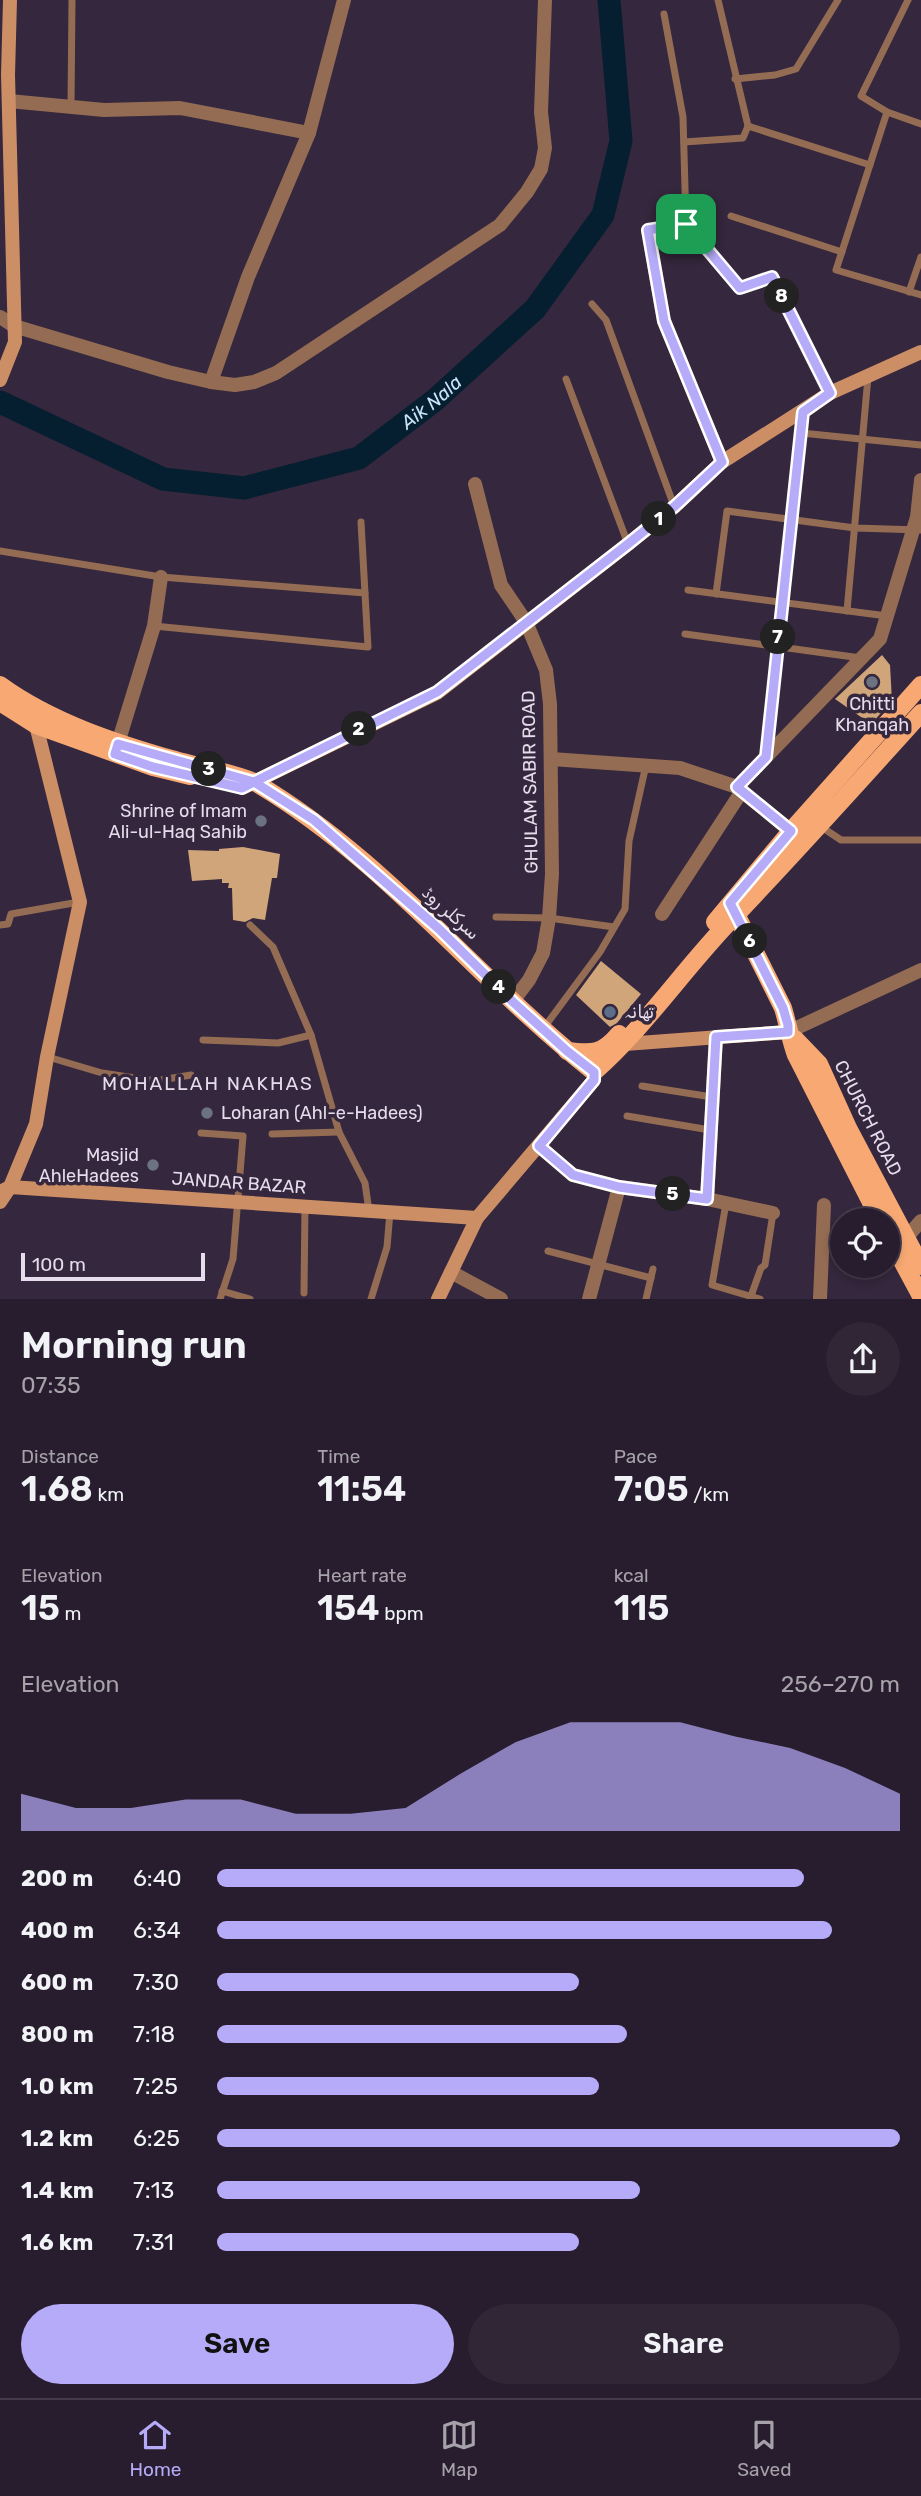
<!DOCTYPE html>
<meta charset="utf-8">
<style>
body{margin:0;font-family:Rubik,"Noto Naskh Arabic",sans-serif;background:#302636;color:#f1f3f6;height:100vh;display:flex;flex-direction:column;font-size:26px;white-space:nowrap}
*{box-sizing:border-box;margin:0}
p{font-size:23px;color:#a5a2aa}
.icon{flex:none;width:38px;height:38px;fill:none;stroke:currentColor;stroke-width:2;stroke-linecap:round;stroke-linejoin:round}
.map{position:relative;height:1299px;overflow:hidden}
.panel{display:flex;flex-direction:column;background:#281d2e;flex:1}
.panel>*{flex:none}
.controls{position:absolute;left:830px;top:1208px;display:grid;gap:14px}
.controls a{display:grid;place-items:center;width:70px;height:70px;border-radius:50%;background:#281d2e;box-shadow:0 4px 10px #0003,0 0 0 2px #443b4a;font-size:35px}
.scale{position:absolute;left:21px;bottom:18px;width:184px;box-sizing:border-box;padding-left:7px;border:4px solid #e6ddec;border-top:0;font-size:19px;line-height:24px;white-space:nowrap;color:#e6ddec;-webkit-text-stroke:5px #35273d;paint-order:stroke}
.pin{position:absolute;display:grid;place-items:center;width:60px;height:60px;color:#fff;margin:-30px;border-radius:14px;box-shadow:0 4px 10px #0006}
.km{position:absolute;width:35px;height:35px;margin:-18px;border-radius:50%;background:#222;color:#fff;font-size:19px;line-height:35px;text-align:center}
.round{display:grid;place-items:center;flex:none;width:74px;height:74px;border-radius:37px;background:#302636}
.overview{display:flex;align-items:center;justify-content:space-between;height:119px;padding:0 21px}
h1{font-size:38px;font-weight:600;line-height:52px}
.stats{display:grid;grid-template-columns:repeat(3,1fr);gap:10px;height:119px;padding:7px 21px}
.stats div{display:grid;align-content:center}
.stats b{font-size:35px;font-weight:600}
.stats small{font-size:19px;font-weight:400}
.stats p{font-size:19px}
.chart{height:196px;padding:14px 21px}
.chart p{display:flex;justify-content:space-between}
.chart svg{width:100%;height:126px;margin-top:7px;fill:#b6abf8;opacity:.7}
.button{display:flex;gap:14px;margin-top:auto;padding:14px 21px}
.button a{flex:1;height:80px;border-radius:42px;background:#b6abf8;color:#111;font-size:28px;font-weight:600;line-height:80px;text-align:center}
.button a+a{background:#302636;color:#f1f3f6}
ul{padding:0 21px;list-style:none;font-size:23px}
li{display:grid;grid-template-columns:112px 84px 1fr;align-items:center;height:52px}
li i{height:18px;border-radius:9px;background:#b6abf8}
.dock{display:flex;justify-content:space-around;align-items:center;height:98px;border-top:2px solid #443b4a;background:#281d2e;font-size:19px;color:#a5a2aa}
.dock a{display:grid;justify-items:center;gap:4px}
.dock .current{color:#b6abf8}
.map>svg:first-child{display:block}
.lines{fill:none;stroke-linecap:round;stroke-linejoin:round}
.river{stroke:#051f30;stroke-width:23}
.building{fill:#d1a57a}
.lane{stroke:#936c53;stroke-width:7}
.street{stroke:#936c53;stroke-width:14}
.secondary{stroke:#cc8e65;stroke-width:14}
.primary{stroke:#f8a973;stroke-width:18}
.route-casing{stroke:#fff;stroke-width:14}
.route{stroke:#b6abf8;stroke-width:9}
.worship-dot{fill:#6b7280;stroke:#35273d;stroke-width:2.5}
.service-dot{fill:#5c6f8a;stroke:#35273d;stroke-width:2.5}
.labels{text-anchor:middle;dominant-baseline:central;stroke-width:7;stroke-linejoin:round;paint-order:stroke}
.poi-label{font-size:18px;fill:#e6ddec;stroke:#35273d;text-anchor:end}
.street-label{font-size:18px;fill:#e6ddec;stroke:#35273d}
.water-label{font-size:19px;font-style:italic;fill:#c8e4fa;stroke:#35273d}
.neighbourhood-label{font-size:19px;letter-spacing:2px;fill:#e6ddec;stroke:#35273d}
</style>
<div class="map">
<svg width="921" height="1299" viewBox="0 0 921 1299">
<rect width="100%" height="100%" fill="#35273d"/>
<g class="lines">
<path class="river" id="s1" d="M 0,402 L 163,479 L 244,488 L 359,458 L 435,400 L 535,309 L 603,215 L 621,141 L 609,0"/>
</g>
<g class="building">
<polygon points="882,655 890,665 892,701 871,724 835,699"/>
<polygon points="243,847 280,854 277,878 272,878 265,920 253,918 245,922 233,920 232,888 228,888 229,883 222,883 222,879 192,881 188,850 219,851 219,849"/>
<polygon points="601,961 641,994 617,1023 610,1027 576,995"/>
</g>
<g class="lines">
<g class="lane">
<polyline points="718,0 748,126"/>
<polyline points="908,0 861,96 887,112 836,270 921,295"/>
<polyline points="664,14 683,117 686,224 740,288 772,277 830,393"/>
<polyline points="735,79 775,75 796,69 838,0"/>
<polyline points="71,106 72,0"/>
<polyline points="887,112 921,124"/>
<polyline points="684,142 743,138 748,126 870,165"/>
<polyline points="731,216 842,252"/>
<polyline points="648,230 686,224"/>
<polyline points="909,292 921,257"/>
<polyline points="592,304 606,320 674,506"/>
<polyline points="566,379 628,544"/>
<polyline points="801,433 921,445"/>
<polyline points="0,551 161,577 365,593"/>
<polyline points="688,590 887,616"/>
<polyline points="716,594 727,511 855,528 921,530"/>
<polyline points="847,611 868,377"/>
<polyline points="154,626 368,647 361,522"/>
<polyline points="685,634 861,658"/>
<polyline points="766,753 803,412"/>
<polyline points="820,826 841,840 921,840"/>
<polyline points="496,917 549,918 614,927"/>
<polyline points="0,925 8,924 11,914 79,902"/>
<polyline points="250,925 273,947 311,1035 339,1132 365,1183 369,1211"/>
<polyline points="543,1029 600,952 625,909 629,841 646,765"/>
<polyline points="203,1040 278,1043 311,1035"/>
<polyline points="48,1057 102,1073 155,1081 191,1075"/>
<polyline points="642,1086 712,1097"/>
<polyline points="627,1116 710,1130"/>
<polyline points="201,1133 243,1136 233,1259 220,1299"/>
<polyline points="272,1134 339,1132"/>
<polyline points="726,1203 712,1285 760,1299"/>
<polyline points="548,1251 651,1278"/>
<polyline points="222,1291 250,1299"/>
<polyline points="304,1293 305,1206"/>
<polyline points="751,1296 761,1268 765,1265 773,1213"/>
<polyline points="371,1299 387,1247 390,1212"/>
<polyline points="646,1299 653,1269"/>
</g>
<g class="street">
<polyline points="9,101 104,110 180,108 309,133"/>
<polyline points="648,230 664,321 722,462"/>
<polyline points="0,317 14,326 168,372 211,382 235,385 254,382 276,373 500,225 527,192 541,169 545,148 541,112 545,0"/>
<polyline points="211,382 248,277 309,133 344,0"/>
<polyline points="475,484 501,585 526,622 546,670 550,704 552,874 549,918 543,953 529,980 513,1001"/>
<polyline points="115,753 154,626 161,577"/>
<polyline points="551,759 680,768 737,787 798,837"/>
<polyline points="737,787 880,639 917,517 921,480"/>
<polyline points="662,914 742,791"/>
<polyline points="788,1032 921,970"/>
<polyline points="539,1146 573,1175 619,1187 707,1199 773,1213"/>
<polyline points="707,1199 716,1037"/>
<polyline points="906,1238 921,1221"/>
<polyline points="451,1272 501,1299"/>
<polyline points="589,1299 619,1187"/>
<polyline points="820,1299 824,1205"/>
</g>
<g class="secondary">
<polyline points="0,380 15,342 8,75 10,0"/>
<polyline points="242,788 437,693 628,544 675,506 722,462 830,393 921,352"/>
<polyline points="625,1044 788,1032"/>
<polyline points="4,1190 10,1187 477,1218"/>
<polyline points="0,1202 10,1187 36,1124 47,1057 80,902 36,725"/>
<polyline points="438,1299 477,1218 594,1080 594,1072"/>
</g>
<g class="primary">
<path d="M 0,685 C 51,722 115,743 175,760 C 195,766 240,774 256,783 C 385,859 478,981 594,1072 C 645,1027 683,970 730,921 C 795,853 858,783 921,713"/>
<polyline points="0,702 36,725 153,767 190,776"/>
<path d="M 733,908 L 783,1008 C 788,1024 790,1039 796,1055 L 880,1220"/>
<polyline points="715,922 791,831 921,685"/>
<polyline points="795,1039 819,1064 848,1128 921,1266"/>
<path d="M 567,1051 C 593,1054 602,1054 619,1034"/>
<polyline points="887,1233 921,1296"/>
</g>
</g>
<g class="lines">
<defs>
<polyline id="route" points="686,224 648,230 664,321 722,462 675,506 628,544 437,692 254,782 242,788 153,767 115,754 118,744 254,782 314,820 439,929 513,1002 567,1051 594,1072 594,1080 539,1146 573,1175 619,1187 707,1199 716,1037 788,1032 788,1025 783,1008 730,903 791,831 737,787 766,757 803,412 830,393 772,277 740,288 686,224"/>
</defs>
<use href="#route" class="route-casing"/>
<use href="#route" class="route"/>
</g>
<g class="worship-dot">
<circle cx="872" cy="682" r="7"/>
<circle cx="261" cy="821" r="7"/>
<circle cx="207" cy="1113" r="7"/>
<circle cx="153" cy="1165" r="7"/>
</g>
<circle class="service-dot" cx="610" cy="1012" r="7"/>
<g class="labels">
<g class="poi-label">
<text x="872" y="704" text-anchor="middle">Chitti<tspan x="872" dy="21">Khanqah</tspan></text>
<text x="247" y="811">Shrine of Imam<tspan x="247" dy="21">Ali-ul-Haq Sahib</tspan></text>
<text x="624" y="1012" text-anchor="start">تھانہ</text>
<text x="221" y="1113" text-anchor="start">Loharan (Ahl-e-Hadees)</text>
<text x="139" y="1155">Masjid<tspan x="139" dy="21">AhleHadees</tspan></text>
</g>
<g class="street-label">
<text transform="translate(530 782) rotate(-91)">GHULAM SABIR ROAD</text>
<text transform="translate(451 913) rotate(42)">سرکلر روڈ</text>
<text transform="translate(868 1118) rotate(63)">CHURCH ROAD</text>
<text transform="translate(239 1183) rotate(4)">JANDAR BAZAR</text>
</g>
<g class="water-label">
<text stroke="none"><textPath href="#s1" startOffset="472">Aik Nala</textPath></text>
</g>
<g class="neighbourhood-label">
<text x="208" y="1083">MOHALLAH NAKHAS</text>
</g>
</g>
</svg>
<div class="controls">
<a><svg class="icon" aria-label="locate" viewBox="0 0 24 24"><circle cx="12" cy="12" r="6"/><path d="M12 2v4M12 18v4M2 12h4M18 12h4"/></svg></a>
</div>
<div class="scale">100 m</div>
<div class="pin" style="left:686px;top:224px;background:#1e9e55"><svg class="icon" aria-label="arrive" viewBox="0 0 24 24"><path d="M6 21V4h12l-3 4 3 4H6"/></svg></div>
<b class="km" style="left:659px;top:519px">1</b>
<b class="km" style="left:359px;top:729px">2</b>
<b class="km" style="left:209px;top:769px">3</b>
<b class="km" style="left:499px;top:987px">4</b>
<b class="km" style="left:673px;top:1194px">5</b>
<b class="km" style="left:750px;top:941px">6</b>
<b class="km" style="left:778px;top:637px">7</b>
<b class="km" style="left:782px;top:296px">8</b>
</div>
<section class="panel">
<div class="overview"><div><h1>Morning run</h1><p>07:35</p></div><a class="round"><svg class="icon" aria-label="share" viewBox="0 0 24 24"><path d="M12 15V3M7 8l5-5 5 5M5 13v7h14v-7"/></svg></a></div>
<div class="stats">
<div><p>Distance</p><b>1.68<small> km</small></b></div>
<div><p>Time</p><b>11:54</b></div>
<div><p>Pace</p><b>7:05<small> /km</small></b></div>
</div>
<div class="stats">
<div><p>Elevation</p><b>15<small> m</small></b></div>
<div><p>Heart rate</p><b>154<small> bpm</small></b></div>
<div><p>kcal</p><b>115</b></div>
</div>
<div class="chart"><p><span>Elevation</span>256–270 m</p>
<svg viewBox="0 0 160 44" preserveAspectRatio="none"><path d="M0 44V31L10 36L20 36L30 33L40 33L50 38L60 38L70 36L80 24L90 13L100 6L110 6L120 6L130 11L140 15L150 22L160 31V44z"/></svg>
</div>
<ul>
<li><b>200 m</b>6:40<i style="width:86%"></i></li>
<li><b>400 m</b>6:34<i style="width:90%"></i></li>
<li><b>600 m</b>7:30<i style="width:53%"></i></li>
<li><b>800 m</b>7:18<i style="width:60%"></i></li>
<li><b>1.0 km</b>7:25<i style="width:56%"></i></li>
<li><b>1.2 km</b>6:25<i style="width:100%"></i></li>
<li><b>1.4 km</b>7:13<i style="width:62%"></i></li>
<li><b>1.6 km</b>7:31<i style="width:53%"></i></li>
</ul>
<div class="button"><a>Save</a><a>Share</a></div>
</section>
<nav class="dock">
<a class="current"><svg class="icon" aria-label="home" viewBox="0 0 24 24"><path d="M3 11l9-7 9 7M6 9v11h12V9"/></svg>Home</a>
<a><svg class="icon" aria-label="map" viewBox="0 0 24 24"><path d="M3 6l6-2 6 2 6-2v14l-6 2-6-2-6 2zM9 4v14M15 6v14"/></svg>Map</a>
<a><svg class="icon" aria-label="saved" viewBox="0 0 24 24"><path d="M7 4h10v16l-5-4-5 4z"/></svg>Saved</a>
</nav>
